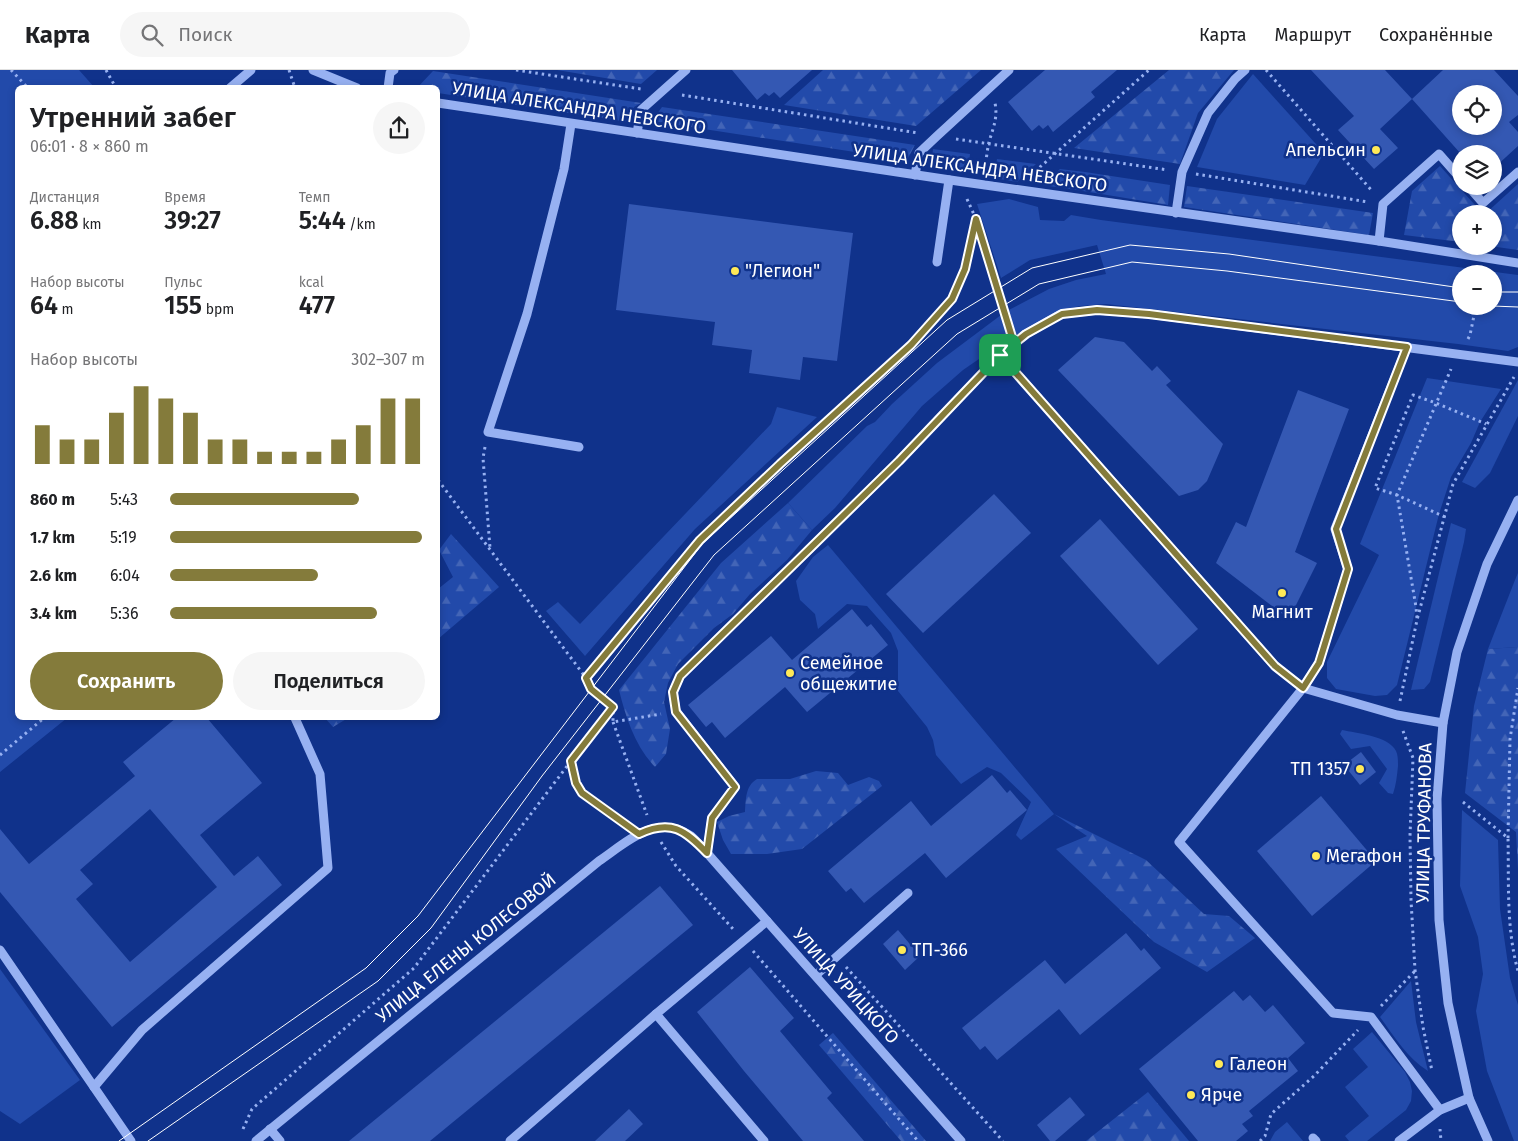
<!DOCTYPE html>
<html lang="ru">
<meta charset="utf-8">
<style>
body{margin:0;font-family:"Fira Sans",sans-serif;background:#f6f6f6;color:#202124;height:100vh;display:flex;flex-direction:column;font-size:19px;white-space:nowrap}
*{box-sizing:border-box;margin:0}
p{font-size:16px;color:#757577}
.icon{flex:none;width:28px;height:28px;fill:none;stroke:currentColor;stroke-width:2;stroke-linecap:round;stroke-linejoin:round}
.map{position:relative;flex:1;overflow:hidden}
.sheet{position:absolute;left:15px;top:15px;width:425px;height:635px;display:flex;flex-direction:column;background:#fff;border-radius:8px;box-shadow:0 2px 8px #0003}
.sheet>*{flex:none}
.controls{position:absolute;left:1452px;top:15px;display:grid;gap:10px}
.controls a{display:grid;place-items:center;width:50px;height:50px;border-radius:50%;background:#fff;box-shadow:0 2px 8px #0003;font-size:25px}
.pin{position:absolute;display:grid;place-items:center;width:42px;height:42px;color:#fff;margin:-21px;border-radius:10px;box-shadow:0 2px 8px #0006}
.round{display:grid;place-items:center;flex:none;width:52px;height:52px;border-radius:26px;background:#f6f6f6}
.head{display:flex;align-items:center;justify-content:space-between;height:85px;padding:0 15px}
h1{font-size:28px;font-weight:600;line-height:38px}
.stats{display:grid;grid-template-columns:repeat(3,1fr);gap:8px;height:85px;padding:5px 15px}
.stats div{display:grid;align-content:center}
.stats b{font-size:25px;font-weight:600}
.stats small{font-size:14px;font-weight:400}
.stats p{font-size:14px}
.chart{height:140px;padding:10px 15px}
.chart p{display:flex;justify-content:space-between}
.chart svg{width:100%;height:90px;margin-top:5px;stroke:#847b3b;stroke-width:6}
.button{display:flex;gap:10px;margin-top:auto;padding:10px 15px}
.button a{flex:1;height:58px;border-radius:30px;background:#847b3b;color:#fff;font-size:20px;font-weight:600;line-height:58px;text-align:center}
.button a+a{background:#f6f6f6;color:#202124}
ul{padding:0 15px;list-style:none;font-size:16px}
li{display:grid;grid-template-columns:80px 60px 1fr;align-items:center;height:38px}
li i{height:12px;border-radius:6px;background:#847b3b}
header{display:flex;align-items:center;gap:30px;box-sizing:border-box;height:70px;padding:0 25px;background:#fff;border-bottom:1px solid #e0e0e0}
header strong{font-size:24px}
nav{display:flex;gap:28px;margin-inline-start:auto;font-size:18px}
.search{width:350px;height:45px;background:#f6f6f6;display:flex;align-items:center;gap:12px;box-sizing:border-box;padding:0 18px;border-radius:28px;color:#757577;font-size:19px}
.map>svg:first-child{display:block}
.grass{fill:#224aaa;fill-rule:evenodd}
.forest{fill:url(#forest-firs)}
.building{fill:#3458b3;fill-rule:evenodd}
.lines{fill:none;stroke-linecap:round;stroke-linejoin:round}
.path{stroke:#97b1f2;stroke-width:3;stroke-dasharray:2.5 4;stroke-linecap:butt}
.minor{stroke:#97b1f2;stroke-width:9}
.tram{stroke:#fff;stroke-width:1}
.route-casing{stroke:#fff;stroke-width:10}
.route{stroke:#847b3b;stroke-width:6}
.poi-dot{fill:#ffe957;stroke:#10328b;stroke-width:2}
.labels{text-anchor:middle;dominant-baseline:central;stroke-width:5;stroke-linejoin:round;paint-order:stroke}
.street-label{font-size:18px;fill:#fff;stroke:#10328b}
.poi-label{font-size:18px;fill:#fff;stroke:#10328b;text-anchor:start}
</style>
<header>
<strong>Карта</strong>
<div class="search"><svg class="icon" aria-label="search" viewBox="0 0 24 24"><circle cx="10" cy="10" r="6"/><path d="M15 15l6 6"/></svg>Поиск</div>
<nav><a>Карта</a><a>Маршрут</a><a>Сохранённые</a></nav>
</header>
<div class="map">
<svg width="1518" height="1071" viewBox="0 0 1518 1071">
<defs>
<pattern id="forest-firs" width="22" height="20" patternUnits="userSpaceOnUse" patternTransform="scale(1.25)"><rect width="22" height="20" fill="#224aaa"/><path d="M5 1l3.5 6h-7zM16 11l3.5 6h-7z" fill="#4365b7"/></pattern>
</defs>
<rect width="100%" height="100%" fill="#10328b"/>
<g class="grass">
<polygon points="0,0 79,0 94,17 18,18 18,648 67,648 0,702"/>
<polygon points="1253,4 1324,83 1305,115 1197,97 1217,49"/>
<polygon points="933,79 970,84 968,102 931,96"/>
<polygon points="997,89 1036,94 1017,112 994,108"/>
<polygon points="1060,99 1085,102 1083,121 1042,115"/>
<path d="M 1009,129 L 1038,137 L 1040,150 L 1064,151 L 1071,145 L 1101,150 L 1518,205 L 1518,277 L 1508,281 L 1458,274 L 1106,234 L 1080,236 L 1057,241 L 995,278 L 963,300 L 922,336 L 835,438 L 812,460 L 788,433 L 867,356 L 875,352 L 892,334 L 937,293 L 1005,242 L 1049,219 L 1076,210 L 1106,204 L 1097,175 L 1030,190 L 1001,208 L 977,134 ZM 1461,204 L 1494,204 L 1494,236 L 1461,236 Z"/>
<polygon points="1427,308 1501,319 1480,352 1471,373 1451,407 1439,444 1397,615 1387,625 1375,626 1336,619 1327,608 1327,592 1379,485 1360,474"/>
<polygon points="1518,310 1518,346 1490,403 1475,418 1462,412"/>
<polygon points="777,337 817,347 695,459 585,586 546,541 558,532 580,554 771,354"/>
<polygon points="1451,453 1466,459 1464,472 1430,612 1424,619 1411,620"/>
<polygon points="828,475 1054,744 1021,770 1016,765 1031,732 1001,703 987,697 961,714 936,685 933,670 927,657 898,621 898,581 891,563 867,536 847,534 818,559 815,544 800,530 796,511 813,487"/>
<polygon points="1518,503 1518,577 1488,579 1515,510"/>
<path d="M 1342,660 C 1356,663 1389,666 1396,681 C 1398,685 1398,691 1398,696 C 1397,706 1396,715 1393,724 L 1388,723 L 1379,713 L 1387,699 L 1370,676 L 1351,679 L 1340,664 Z"/>
<polygon points="1462,740 1498,770 1500,839 1510,908 1518,935 1518,1071 1514,1071 1487,1001 1476,941 1483,904 1478,867 1460,816"/>
<polygon points="0,899 80,1010 20,1054 0,1041"/>
<path d="M 1411,911 L 1416,952 L 1428,1001 C 1407,988 1394,966 1380,947 Z"/>
<polygon points="1372,962 1405,1002 1410,1012 1412,1021 1411,1031 1406,1040 1367,1071 1349,1071 1345,1066 1369,1046 1345,1017 1368,997 1353,979"/>
<polygon points="1287,1052 1303,1071 1270,1071 1275,1062"/>
</g>
<g class="forest">
<polygon points="557,0 657,0 641,14"/>
<polygon points="823,0 981,0 916,56 784,35"/>
<polygon points="1169,0 1234,0 1198,43 1180,94 1074,78"/>
<polygon points="433,1 641,33 634,37 635,53 438,23 438,18 417,18"/>
<polygon points="662,37 915,75 907,90 652,51"/>
<polygon points="1440,96 1483,144 1461,144 1461,172 1404,165 1412,121"/>
<polygon points="1085,102 1170,115 1168,135 1083,121"/>
<polygon points="1518,114 1518,180 1490,176 1494,176 1494,144 1485,144"/>
<polygon points="1187,116 1373,143 1369,165 1184,137"/>
<path d="M 788,433 L 812,460 L 787,490 L 750,524 L 733,544 L 714,558 L 678,594 L 668,613 L 664,632 L 670,659 L 666,684 L 655,697 C 635,676 626,648 619,620 L 721,493 Z"/>
<polygon points="451,464 499,517 438,569 438,519 453,507 439,480"/>
<polygon points="1518,577 1518,800 1516,762 1465,723 1474,636 1488,579"/>
<polygon points="325,648 348,648 333,657"/>
<path d="M 816,701 L 838,703 L 848,715 L 869,707 L 879,711 L 882,716 L 802,779 L 767,784 L 731,784 L 723,770 L 717,752 L 729,746 L 745,742 C 746,730 745,716 757,709 L 790,709 Z"/>
<polygon points="1054,744 1146,790 1204,844 1229,846 1255,868 1207,902 1154,872 1056,779 1087,766"/>
<polygon points="833,963 926,1071 901,1071 819,975"/>
<polygon points="1148,1022 1189,1071 1086,1071"/>
</g>
<g class="building">
<polygon points="732,0 812,0 780,28 774,22 769,26 765,23 757,30"/>
<polygon points="1045,0 1117,0 1091,22 1095,27 1053,62 1048,55 1043,59 1039,55 1032,61 1008,32"/>
<polygon points="1311,0 1385,0 1412,29 1380,59 1398,78 1374,99 1338,60 1354,46"/>
<path d="M 1443,0 L 1494,0 L 1518,26 L 1518,45 L 1509,52 L 1518,62 L 1518,76 L 1494,98 L 1494,84 L 1461,84 L 1412,29 ZM 1461,24 L 1494,24 L 1494,56 L 1461,56 Z"/>
<polygon points="629,134 853,163 837,291 803,287 800,310 749,303 752,280 712,275 715,252 616,240"/>
<polygon points="1095,267 1124,272 1152,301 1157,296 1171,311 1166,315 1223,374 1207,411 1198,420 1179,426 1058,300"/>
<polygon points="1298,320 1349,339 1295,482 1317,493 1289,549 1216,493 1236,452 1246,457"/>
<polygon points="994,424 1031,463 923,563 886,524"/>
<polygon points="1100,449 1198,559 1158,595 1060,486"/>
<polygon points="852,539 867,557 871,554 888,575 807,642 785,617 725,668 712,652 706,657 688,635 771,566 792,590"/>
<path d="M 176,648 L 207,648 L 262,713 L 200,765 L 234,806 L 258,786 L 282,815 L 112,957 L 0,822 L 0,759 L 29,794 L 135,706 L 123,692 ZM 150,739 L 217,817 L 130,892 L 76,829 L 93,814 L 80,800 Z"/>
<polygon points="1361,682 1376,702 1360,715 1344,695"/>
<polygon points="992,705 1007,723 1010,720 1027,740 946,808 925,783 864,833 851,818 846,822 828,801 911,731 931,756"/>
<polygon points="1321,726 1376,791 1312,846 1257,781"/>
<polygon points="660,816 693,855 631,906 430,1071 349,1071"/>
<polygon points="898,860 920,886 905,900 883,874"/>
<polygon points="1126,863 1141,881 1144,878 1161,898 1080,965 1059,939 997,990 985,976 980,980 962,958 1045,890 1065,914"/>
<polygon points="750,897 794,948 780,961 832,1023 827,1028 864,1071 803,1071 744,1001 697,942"/>
<polygon points="1234,921 1243,931 1250,925 1265,942 1273,935 1305,973 1288,988 1298,1001 1249,1041 1253,1046 1242,1054 1248,1061 1236,1071 1198,1071 1139,999"/>
<polygon points="1070,1027 1085,1045 1055,1071 1050,1071 1037,1055"/>
<polygon points="629,1039 643,1054 625,1071 595,1071"/>
</g>
<g class="lines">
<g class="path">
<polyline points="11,0 28,18"/>
<polyline points="106,0 116,18"/>
<polyline points="289,0 295,18"/>
<polyline points="516,0 641,19"/>
<polyline points="1266,0 1373,122"/>
<polyline points="682,25 918,63"/>
<polyline points="956,69 1168,100"/>
<path d="M 985,100 C 986,91 987,81 989,72 C 993,58 998,48 995,33"/>
<polyline points="1196,104 1368,132"/>
<polyline points="1030,106 1149,0"/>
<polyline points="967,129 976,149 1010,258"/>
<polyline points="1468,269 1470,265 1476,236"/>
<polyline points="485,377 483,388 490,478"/>
<polyline points="438,410 586,608 591,619 613,637 613,652 661,644"/>
<polyline points="1445,447 1397,425 1375,418 1413,325 1436,333 1486,354"/>
<polyline points="1417,548 1416,537 1397,425 1451,299"/>
<polyline points="586,608 700,469 780,394 911,275 952,229 965,199 976,149"/>
<polyline points="1400,631 1417,550 1453,414 1514,307"/>
<polyline points="613,637 571,691 577,713 582,723 626,754"/>
<polyline points="613,652 647,745"/>
<polyline points="1403,661 1413,688 1410,766 1411,830 1415,900 1423,957 1432,1001"/>
<polyline points="0,685 44,648"/>
<path d="M 1463,732 L 1508,768 C 1509,812 1506,858 1518,901"/>
<polyline points="1508,768 1510,669 1518,618"/>
<polyline points="661,772 676,796 734,860"/>
<polyline points="753,881 918,1071"/>
<polyline points="846,897 1003,1071"/>
<polyline points="1381,936 1415,901"/>
<polyline points="243,1059 252,1039 414,898 571,691"/>
<polyline points="1440,1059 1441,1071"/>
<polyline points="1260,1071 1265,1066 1271,1044 1314,1006 1358,960"/>
</g>
<g class="minor">
<polyline points="313,0 357,18"/>
<polyline points="230,18 251,0"/>
<polyline points="388,18 390,3 394,0"/>
<polyline points="438,33 957,111 1379,171 1518,193"/>
<polyline points="571,54 564,99 527,244 488,362 579,377"/>
<polyline points="637,63 641,40 686,0"/>
<polyline points="915,105 919,83 937,66 1009,0"/>
<polyline points="1468,116 1483,133 1518,102"/>
<polyline points="1176,143 1182,102 1208,43 1235,9 1245,0"/>
<polyline points="1379,171 1383,134 1439,84 1461,109"/>
<polyline points="937,192 949,110"/>
<polyline points="1000,285 1026,264 1061,244 1097,240 1149,244 1518,292"/>
<polyline points="707,783 712,748 735,717 676,641 673,622 680,606 899,391 1000,285 1275,596 1303,618 1319,593 1348,499 1335,459 1407,277"/>
<polyline points="0,880 131,1071"/>
<polyline points="816,905 908,823"/>
<polyline points="94,1017 142,960 328,798 320,704 295,648"/>
<polyline points="1440,1040 1371,947 1333,943 1179,772 1303,618 1397,645 1443,653"/>
<polyline points="270,1059 280,1071"/>
<polyline points="1313,1068 1316,1071"/>
<path d="M 256,1071 L 599,791 C 627,772 657,742 691,766 C 697,771 702,778 707,783 L 961,1071"/>
<polyline points="510,1071 656,944"/>
<polyline points="764,1071 656,944 767,851"/>
<polyline points="1399,1071 1440,1040 1469,1028"/>
<polyline points="1488,1071 1469,1028 1448,933 1439,850 1437,729 1443,653 1457,582 1487,494 1518,430"/>
</g>
<g class="tram">
<polyline points="1494,222 1518,222"/>
<polyline points="1492,236 1518,237"/>
<polyline points="119,1071 366,898 418,846 702,474 947,250 1032,198 1130,175 1229,184 1461,218"/>
<polyline points="148,1071 378,911 431,858 542,706 714,485 957,264 1039,214 1132,192 1227,201 1461,232"/>
</g>
</g>
<g class="lines">
<defs>
<path id="route" d="M 1000,285 L 899,391 L 680,606 L 673,622 L 676,642 L 735,717 L 712,748 L 707,783 C 685,760 671,749 639,764 L 582,723 L 576,713 L 571,691 L 613,637 L 591,619 L 586,608 L 700,470 L 780,394 L 911,275 L 952,229 L 965,199 L 976,149 L 1012,267 L 1000,285 L 1275,596 L 1303,618 L 1319,593 L 1348,499 L 1336,459 L 1407,277 L 1149,244 L 1097,240 L 1062,244 L 1026,264 L 1000,285"/>
</defs>
<use href="#route" class="route-casing"/>
<use href="#route" class="route"/>
</g>
<g class="poi-dot">
<circle cx="1376" cy="80" r="5"/>
<circle cx="735" cy="201" r="5"/>
<circle cx="1282" cy="523" r="5"/>
<circle cx="790" cy="603" r="5"/>
<circle cx="1360" cy="699" r="5"/>
<circle cx="1316" cy="786" r="5"/>
<circle cx="902" cy="880" r="5"/>
<circle cx="1219" cy="994" r="5"/>
<circle cx="1191" cy="1025" r="5"/>
</g>
<g class="labels">
<g class="street-label">
<text transform="translate(579 38) rotate(9)">УЛИЦА АЛЕКСАНДРА НЕВСКОГО</text>
<text transform="translate(980 98) rotate(8)">УЛИЦА АЛЕКСАНДРА НЕВСКОГО</text>
<text transform="translate(1424 753) rotate(-89)">УЛИЦА ТРУФАНОВА</text>
<text transform="translate(466 878) rotate(-39)">УЛИЦА ЕЛЕНЫ КОЛЕСОВОЙ</text>
<text transform="translate(846 916) rotate(48)">УЛИЦА УРИЦКОГО</text>
</g>
<g class="poi-label">
<text x="1366" y="80" text-anchor="end">Апельсин</text>
<text x="745" y="201">"Легион"</text>
<text x="1282" y="542" text-anchor="middle">Магнит</text>
<text x="800" y="593">Семейное<tspan x="800" dy="21">общежитие</tspan></text>
<text x="1350" y="699" text-anchor="end">ТП 1357</text>
<text x="1326" y="786">Мегафон</text>
<text x="912" y="880">ТП-366</text>
<text x="1229" y="994">Галеон</text>
<text x="1201" y="1025">Ярче</text>
</g>
</g>
</svg>
<div class="controls">
<a><svg class="icon" aria-label="locate" viewBox="0 0 24 24"><circle cx="12" cy="12" r="6"/><path d="M12 2v4M12 18v4M2 12h4M18 12h4"/></svg></a>
<a><svg class="icon" aria-label="layers" viewBox="0 0 24 24"><path d="M12 4l9 5-9 5-9-5zM3 14l9 5 9-5"/></svg></a>
<a>+</a>
<a>−</a>
</div>
<div class="pin" style="left:1000px;top:285px;background:#1e9e55"><svg class="icon" aria-label="arrive" viewBox="0 0 24 24"><path d="M6 21V4h12l-3 4 3 4H6"/></svg></div>
<section class="sheet">
<div class="head"><div><h1>Утренний забег</h1><p>06:01 · 8 × 860 m</p></div><a class="round"><svg class="icon" aria-label="share" viewBox="0 0 24 24"><path d="M12 15V3M7 8l5-5 5 5M5 13v7h14v-7"/></svg></a></div>
<div class="stats">
<div><p>Дистанция</p><b>6.88<small> km</small></b></div>
<div><p>Время</p><b>39:27</b></div>
<div><p>Темп</p><b>5:44<small> /km</small></b></div>
</div>
<div class="stats">
<div><p>Набор высоты</p><b>64<small> m</small></b></div>
<div><p>Пульс</p><b>155<small> bpm</small></b></div>
<div><p>kcal</p><b>477</b></div>
</div>
<div class="chart"><p><span>Набор высоты</span>302–307 m</p>
<svg viewBox="0 0 160 44" preserveAspectRatio="none"><path d="M5 44V25M15 44V32M25 44V32M35 44V19M45 44V6M55 44V12M65 44V19M75 44V32M85 44V32M95 44V38M105 44V38M115 44V38M125 44V32M135 44V25M145 44V12M155 44V12"/></svg>
</div>
<ul>
<li><b>860 m</b>5:43<i style="width:74%"></i></li>
<li><b>1.7 km</b>5:19<i style="width:99%"></i></li>
<li><b>2.6 km</b>6:04<i style="width:58%"></i></li>
<li><b>3.4 km</b>5:36<i style="width:81%"></i></li>
</ul>
<div class="button"><a>Сохранить</a><a>Поделиться</a></div>
</section>
</div>
